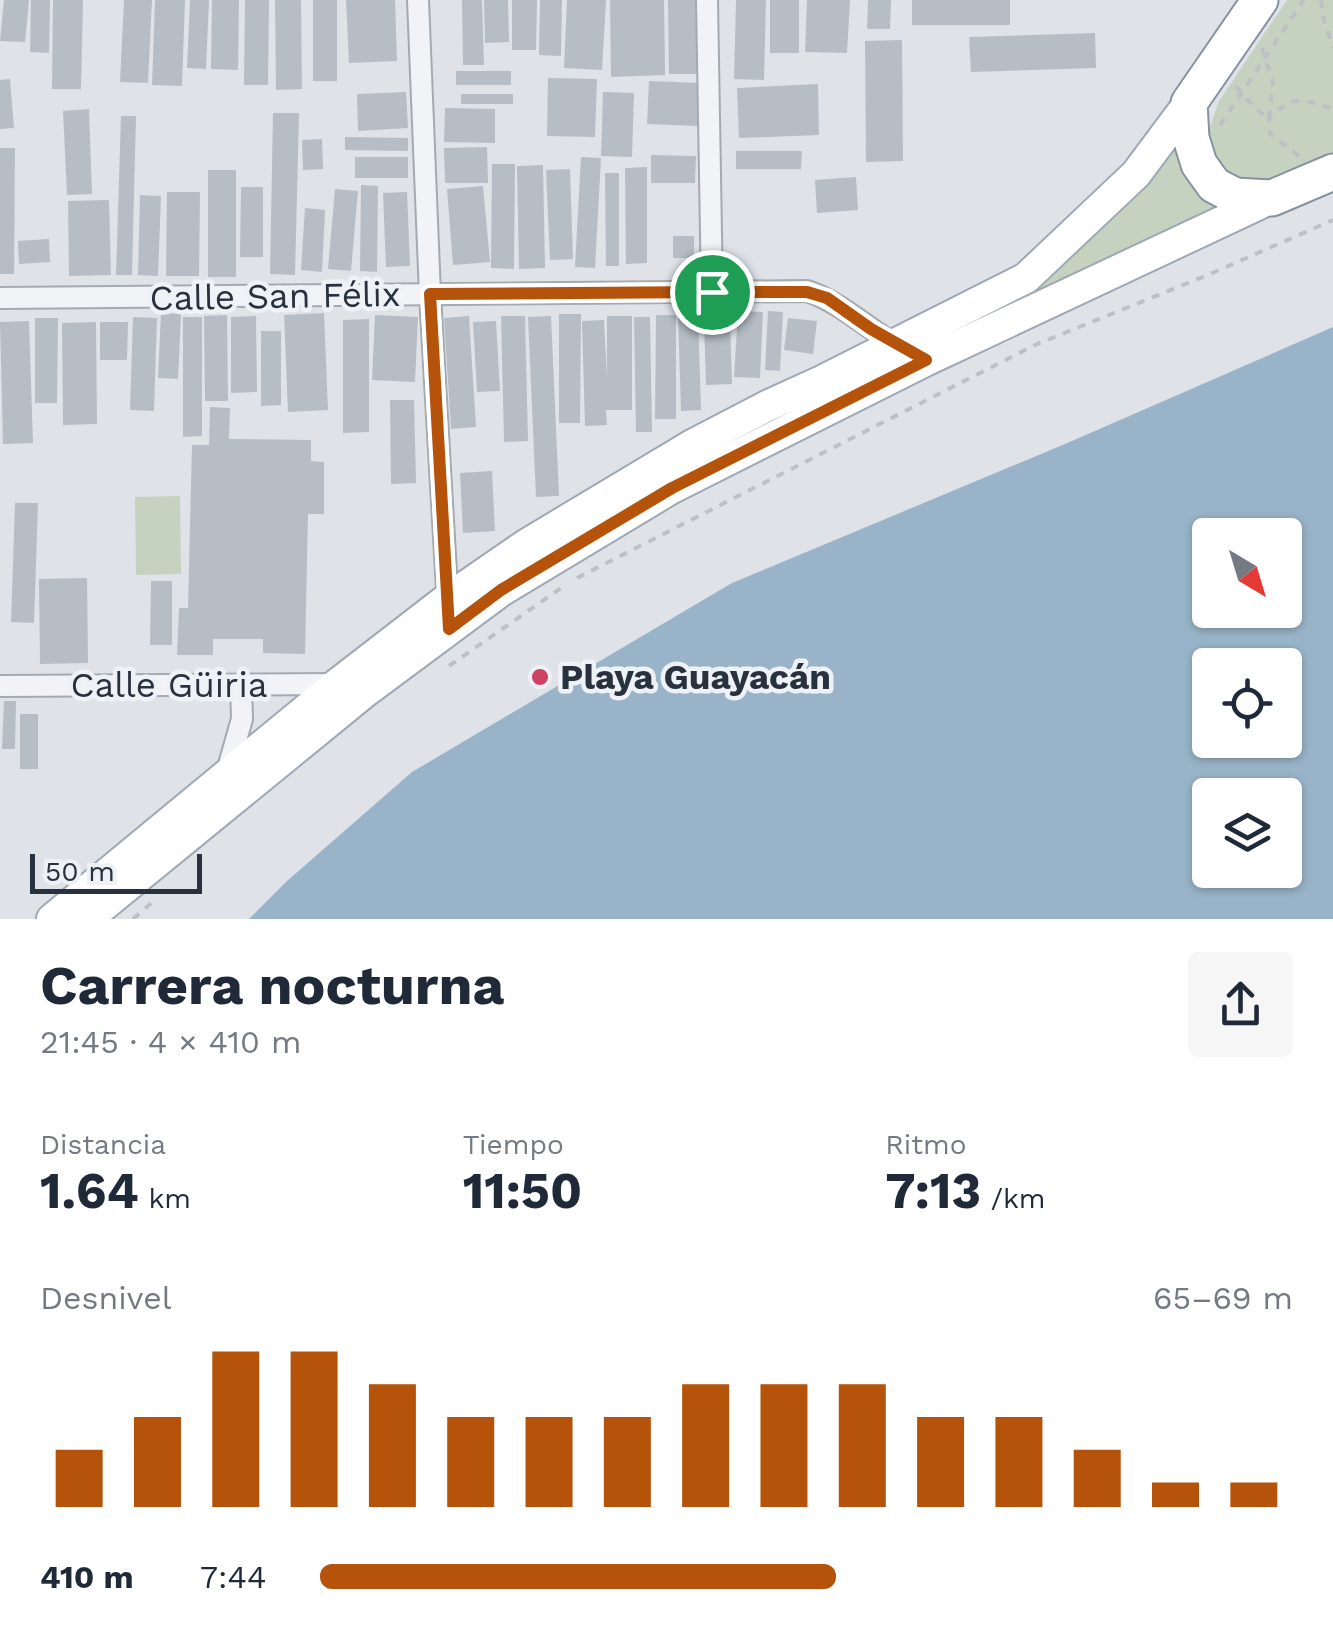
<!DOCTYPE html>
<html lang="es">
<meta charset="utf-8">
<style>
body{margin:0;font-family:"Work Sans",sans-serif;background:#f6f6f7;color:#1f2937;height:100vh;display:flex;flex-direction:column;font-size:38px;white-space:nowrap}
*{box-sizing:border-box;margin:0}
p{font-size:32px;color:#747a83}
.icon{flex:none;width:55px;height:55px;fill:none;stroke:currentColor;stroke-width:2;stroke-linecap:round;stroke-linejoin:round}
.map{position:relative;height:919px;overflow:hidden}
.details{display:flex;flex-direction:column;background:#fff;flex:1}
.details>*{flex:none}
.needle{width:65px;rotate:142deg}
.tools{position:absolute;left:1192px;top:518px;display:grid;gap:20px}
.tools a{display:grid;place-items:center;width:110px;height:110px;border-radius:10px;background:#fff;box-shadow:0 2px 8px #0004;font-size:50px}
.scale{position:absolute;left:30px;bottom:25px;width:172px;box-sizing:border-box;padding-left:10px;border:5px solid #28323f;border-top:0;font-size:28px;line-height:35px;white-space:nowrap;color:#28323f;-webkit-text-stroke:8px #eef2f6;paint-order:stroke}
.pin{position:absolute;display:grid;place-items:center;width:85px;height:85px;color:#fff;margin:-42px;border:5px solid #fff;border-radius:50%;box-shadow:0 2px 10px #0007}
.round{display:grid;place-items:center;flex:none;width:105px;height:105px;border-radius:10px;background:#f6f6f7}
.overview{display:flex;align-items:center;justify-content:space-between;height:170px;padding:0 40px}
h1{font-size:55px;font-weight:700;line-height:75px}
.figures{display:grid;grid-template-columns:repeat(3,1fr);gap:15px;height:170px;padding:10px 40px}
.figures div{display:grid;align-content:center}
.figures b{font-size:50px;font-weight:700}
.figures small{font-size:28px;font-weight:400}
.figures p{font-size:28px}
.chart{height:280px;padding:20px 40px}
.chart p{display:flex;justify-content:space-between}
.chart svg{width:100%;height:180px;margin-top:10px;stroke:#b45309;stroke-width:6}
ul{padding:0 40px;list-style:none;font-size:32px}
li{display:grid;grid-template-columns:160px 120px 1fr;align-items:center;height:75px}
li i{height:25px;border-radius:12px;background:#b45309}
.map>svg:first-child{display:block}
.green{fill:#c6d2c0}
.water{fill:#99b4c8;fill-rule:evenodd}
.building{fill:#b6bdc5}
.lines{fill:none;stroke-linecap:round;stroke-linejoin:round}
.street-casing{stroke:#a4aab2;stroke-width:24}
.primary-casing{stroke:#9ea8b4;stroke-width:34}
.highway-casing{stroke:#86929f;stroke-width:39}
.path{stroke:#bdc1c6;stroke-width:4;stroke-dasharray:8 8;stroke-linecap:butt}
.street{stroke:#f1f3f6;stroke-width:20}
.primary{stroke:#fff;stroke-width:30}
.highway{stroke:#fff;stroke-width:35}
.route-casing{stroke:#fff;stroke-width:20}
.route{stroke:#b45309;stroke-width:12}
.poi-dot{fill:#cd4364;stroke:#eef2f6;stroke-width:4}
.labels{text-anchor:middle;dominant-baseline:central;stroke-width:9;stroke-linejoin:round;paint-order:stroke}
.street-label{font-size:35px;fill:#28323f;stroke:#eef2f6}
.poi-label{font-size:35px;font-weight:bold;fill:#28323f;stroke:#eef2f6;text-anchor:start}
</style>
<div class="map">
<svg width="1333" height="919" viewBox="0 0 1333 919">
<rect width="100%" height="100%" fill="#dfe3e8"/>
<g class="green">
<polygon points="1287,0 1333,0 1333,154 1257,190 1225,182 1204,144 1219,101"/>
<polygon points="1176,137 1229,212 952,334 1030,290 1095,235"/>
<polygon points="180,496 181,574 136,575 135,497"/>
</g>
<path class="water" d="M 1333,327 L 1333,919 L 249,919 L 287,881 L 412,772 L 732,583 L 1065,444 ZM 1210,535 L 1285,535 L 1285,610 L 1210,610 ZM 1210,665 L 1285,665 L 1285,740 L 1210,740 ZM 1210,795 L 1285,795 L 1285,870 L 1210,870 Z"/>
<g class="building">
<polygon points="4,0 29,0 25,42 0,41"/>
<polygon points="31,0 50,0 49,53 30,52"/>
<polygon points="53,0 83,0 81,89 52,89"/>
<polygon points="124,0 152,0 148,83 120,82"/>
<polygon points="155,0 185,0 182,86 152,85"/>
<polygon points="190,0 209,0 206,69 187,68"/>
<polygon points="212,0 239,0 238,70 211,69"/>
<polygon points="245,0 269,0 268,85 244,85"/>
<polygon points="275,0 301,0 302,89 276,90"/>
<rect x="313" y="0" width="24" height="81"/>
<polygon points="346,0 395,0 397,61 349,63"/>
<polygon points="462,0 482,0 484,65 463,65"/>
<polygon points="484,0 508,0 509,42 485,43"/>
<polygon points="512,0 537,0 536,50 512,50"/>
<polygon points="540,0 562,0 561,56 539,55"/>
<polygon points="567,0 606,0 602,70 564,68"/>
<polygon points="610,0 664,0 665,75 611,77"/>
<polygon points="668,0 698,0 699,74 669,74"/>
<polygon points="736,0 766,0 764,80 734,79"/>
<rect x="770" y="0" width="29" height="53"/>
<polygon points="807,0 850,0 847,53 805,52"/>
<polygon points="868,0 891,0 890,29 867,29"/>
<rect x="912" y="0" width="98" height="25"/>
<polygon points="1095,33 1096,68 971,72 969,37"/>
<polygon points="902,40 903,161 866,162 865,41"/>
<rect x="456" y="71" width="55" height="14"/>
<polygon points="548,78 597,79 595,137 547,136"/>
<polygon points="10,79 14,128 0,129 0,80"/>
<polygon points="649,81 700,83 698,126 647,124"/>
<polygon points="818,84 819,135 739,138 737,88"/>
<polygon points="406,92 408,128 358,131 357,94"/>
<polygon points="603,92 634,93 632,157 601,156"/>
<rect x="461" y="94" width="52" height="10"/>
<polygon points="445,108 495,109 495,143 444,142"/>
<polygon points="89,109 92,194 67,195 63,111"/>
<polygon points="273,113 299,113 295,275 270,274"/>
<polygon points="121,116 136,116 132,275 116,275"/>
<polygon points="345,137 408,138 408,151 345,150"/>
<polygon points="322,139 323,169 303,170 302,140"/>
<polygon points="487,147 488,183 445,183 444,148"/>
<polygon points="0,148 15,148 14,274 0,274"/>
<polygon points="736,151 802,151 801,169 736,169"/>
<polygon points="651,155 696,156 695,183 651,183"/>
<rect x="355" y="157" width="53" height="21"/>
<polygon points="581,157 601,158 595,268 575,267"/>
<polygon points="492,164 515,164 514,269 491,268"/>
<polygon points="543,165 545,268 519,269 517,166"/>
<polygon points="647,167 647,263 626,264 625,168"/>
<polygon points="570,169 573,259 550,260 546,170"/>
<rect x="208" y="170" width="28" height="107"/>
<polygon points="605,173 619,173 619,266 606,266"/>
<polygon points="856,177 858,210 817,213 815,180"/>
<polygon points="361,185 378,186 377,272 360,271"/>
<polygon points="483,186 490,262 453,265 447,189"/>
<polygon points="241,187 263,187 263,257 240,257"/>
<polygon points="335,189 358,191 351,271 328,269"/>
<polygon points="167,192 200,192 199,276 166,276"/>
<polygon points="407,192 410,266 386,267 383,193"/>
<polygon points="140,195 161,196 158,276 138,275"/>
<polygon points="109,200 111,275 69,276 68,201"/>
<polygon points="305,208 325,210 322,272 301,270"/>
<rect x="673" y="236" width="21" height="22"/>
<polygon points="49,239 50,262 19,264 18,241"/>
<polygon points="738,311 763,312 760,378 734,377"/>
<polygon points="768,311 783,312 780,371 765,370"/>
<polygon points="161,313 181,314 178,379 158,378"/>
<polygon points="324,313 328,410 288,412 284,315"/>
<polygon points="559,314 581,314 580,423 559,423"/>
<polygon points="678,314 698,314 701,410 681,411"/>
<polygon points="227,315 228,401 205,401 204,316"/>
<polygon points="375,315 418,317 415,382 372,380"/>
<polygon points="656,315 676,315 676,419 655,419"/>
<polygon points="256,316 257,392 231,393 231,317"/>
<polygon points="469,316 476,427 451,429 444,318"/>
<polygon points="501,316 525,316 528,441 504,442"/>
<polygon points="551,316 559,496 536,497 528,317"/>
<polygon points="607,316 632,316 632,410 606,410 607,425 585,426 582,321 604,320 607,378"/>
<polygon points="133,317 157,318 154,411 130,410"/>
<polygon points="183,317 202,317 202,436 183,437"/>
<polygon points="634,317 650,317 652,432 636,432"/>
<polygon points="35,318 58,318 57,403 35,403"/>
<polygon points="788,318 817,321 813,354 784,350"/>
<polygon points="369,319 369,432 343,433 343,320"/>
<polygon points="730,320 732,384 706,385 704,321"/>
<polygon points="29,321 33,443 3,444 0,322"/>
<polygon points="496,321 500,391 477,392 473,322"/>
<polygon points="96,322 97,424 63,425 62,323"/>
<polygon points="100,322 128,322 127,360 100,360"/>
<polygon points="261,331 281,331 281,405 261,406"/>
<polygon points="390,400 414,400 416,483 391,484"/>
<polygon points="210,407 230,408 229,439 311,440 311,461 324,462 324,514 308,514 305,654 263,653 263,639 213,639 213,655 177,655 179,608 188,608 192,445 209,445"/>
<polygon points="492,471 495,531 463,533 460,473"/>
<polygon points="15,503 38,503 34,623 11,622"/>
<polygon points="87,578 88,663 40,664 39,579"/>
<polygon points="151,581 172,581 172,645 150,645"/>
<polygon points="4,701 16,701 15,749 2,749"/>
<rect x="20" y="714" width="18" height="55"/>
</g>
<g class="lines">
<defs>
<g id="street">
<polyline points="418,0 430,295 448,607"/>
<polyline points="707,0 712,292"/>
<path d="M 0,298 L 807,291 C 841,302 870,331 901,348"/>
<polyline points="0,686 337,684"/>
<polyline points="226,775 242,719 241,684"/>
</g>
<g id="primary">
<polyline points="52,919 337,684 447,599 527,544 692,445 767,406 822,381 1026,278 1136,174 1189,103"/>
<polyline points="87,919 365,692 501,591 672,488 925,361 1272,198"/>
</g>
<polyline id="highway" points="1260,0 1189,103 1191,138 1199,164 1214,185 1235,196 1272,198 1333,172"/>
</defs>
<use href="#street" class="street-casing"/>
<use href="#primary" class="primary-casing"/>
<use href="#highway" class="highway-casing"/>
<g class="path">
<polyline points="1321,0 1323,16 1333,48"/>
<polyline points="1236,86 1254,107 1269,119 1273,82 1262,48"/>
<polyline points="1220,125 1304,0"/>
<path d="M 1299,156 L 1270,134 L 1269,119 C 1293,94 1302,99 1333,109"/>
<polyline points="577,578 1037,344 1210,274 1333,220"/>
<polyline points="449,666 564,586"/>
<polyline points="133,919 156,899"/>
</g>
<use href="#street" class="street"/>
<use href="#primary" class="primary"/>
<use href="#highway" class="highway"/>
</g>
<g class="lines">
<defs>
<polygon id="route" points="712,292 807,292 827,298 871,329 926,360 672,488 501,590 449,629 430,294"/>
</defs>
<use href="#route" class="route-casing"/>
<use href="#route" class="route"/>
</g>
<circle class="poi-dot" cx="540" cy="677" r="10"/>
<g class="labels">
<g class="street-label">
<text transform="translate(275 296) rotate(-1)">Calle San Félix</text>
<text x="169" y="685">Calle Güiria</text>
</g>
<g class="poi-label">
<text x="560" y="677">Playa Guayacán</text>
</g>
</g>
</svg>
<div class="tools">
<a><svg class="needle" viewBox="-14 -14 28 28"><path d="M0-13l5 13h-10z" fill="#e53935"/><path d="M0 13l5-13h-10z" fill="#747a83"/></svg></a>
<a><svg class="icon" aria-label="locate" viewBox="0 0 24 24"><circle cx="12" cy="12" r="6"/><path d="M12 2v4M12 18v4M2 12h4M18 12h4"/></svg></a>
<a><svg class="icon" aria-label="layers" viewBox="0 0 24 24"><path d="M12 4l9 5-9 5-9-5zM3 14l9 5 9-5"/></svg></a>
</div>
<div class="scale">50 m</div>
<div class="pin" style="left:712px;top:292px;background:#1e9e55"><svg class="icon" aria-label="arrive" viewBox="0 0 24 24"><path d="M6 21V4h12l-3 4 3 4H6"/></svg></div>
</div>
<section class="details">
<div class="overview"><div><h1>Carrera nocturna</h1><p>21:45 · 4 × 410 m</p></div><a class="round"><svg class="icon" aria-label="share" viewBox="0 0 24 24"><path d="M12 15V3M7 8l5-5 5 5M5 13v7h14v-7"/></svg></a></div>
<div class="figures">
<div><p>Distancia</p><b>1.64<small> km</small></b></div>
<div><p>Tiempo</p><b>11:50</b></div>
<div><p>Ritmo</p><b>7:13<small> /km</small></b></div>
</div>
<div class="chart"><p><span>Desnivel</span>65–69 m</p>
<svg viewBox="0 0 160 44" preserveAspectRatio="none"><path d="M5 44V30M15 44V22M25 44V6M35 44V6M45 44V14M55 44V22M65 44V22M75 44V22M85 44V14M95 44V14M105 44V14M115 44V22M125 44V22M135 44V30M145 44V38M155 44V38"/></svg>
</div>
<ul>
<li><b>410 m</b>7:44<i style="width:53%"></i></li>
</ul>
</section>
